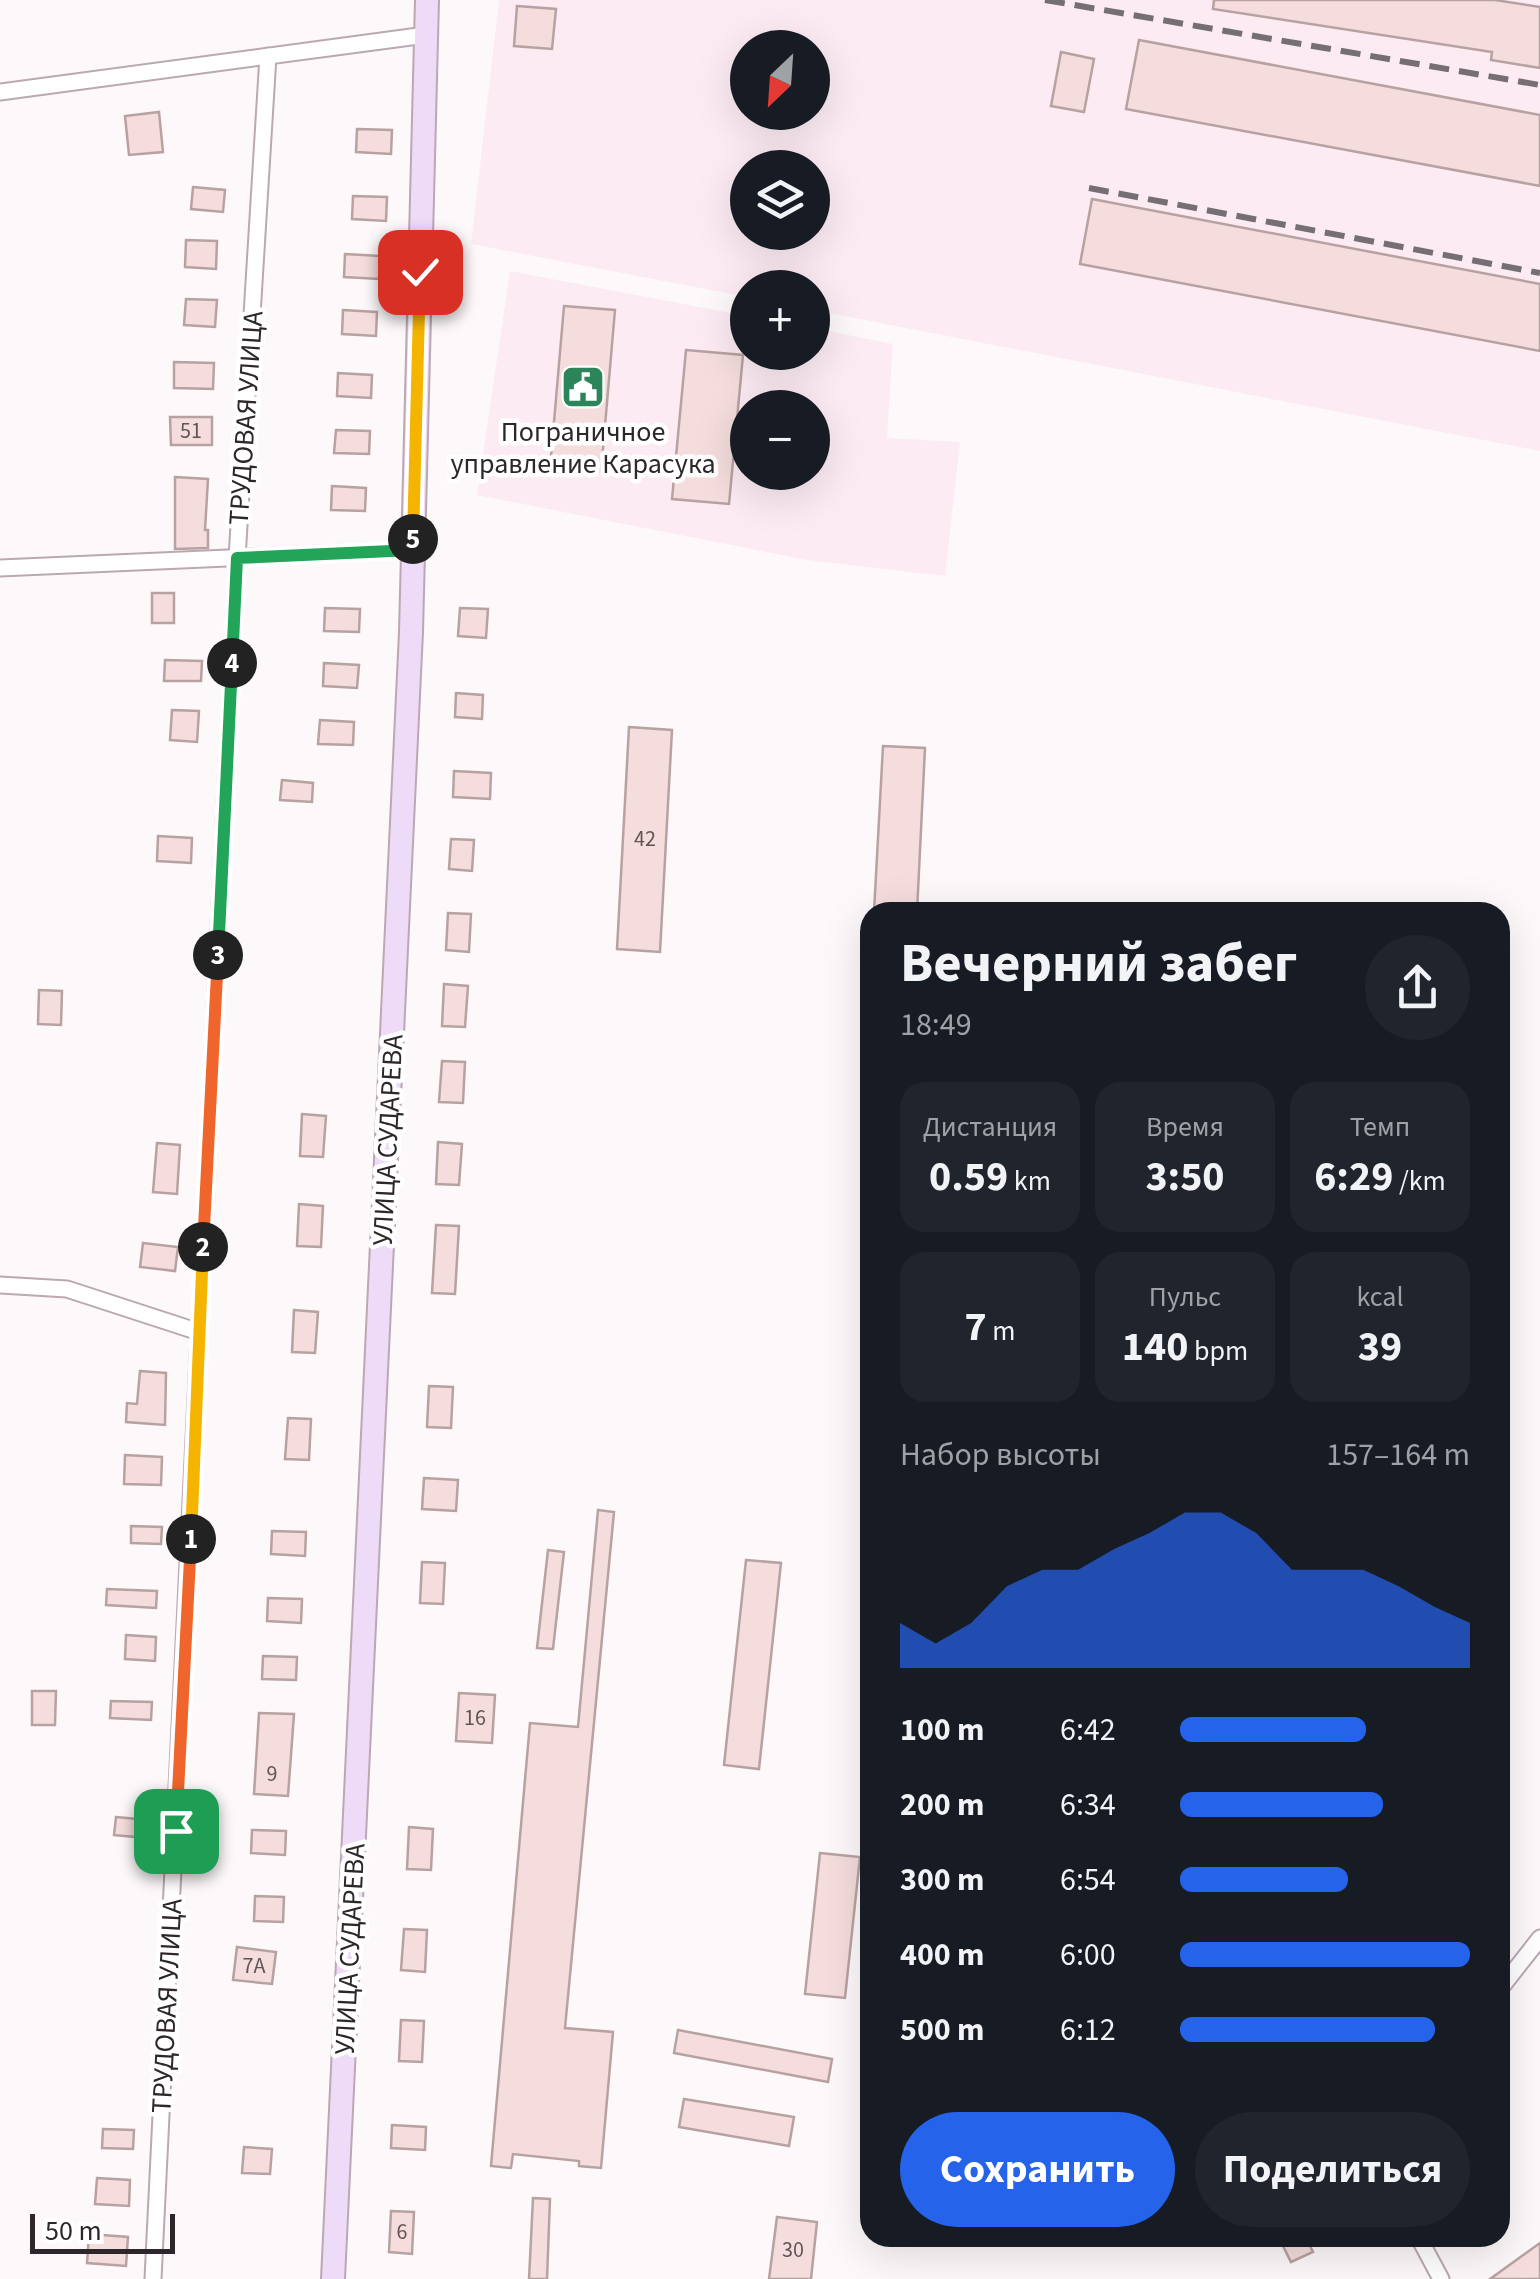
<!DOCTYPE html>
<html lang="ru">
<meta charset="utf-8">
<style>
body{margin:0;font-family:"Source Sans 3",sans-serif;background:#20242c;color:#f1f3f6;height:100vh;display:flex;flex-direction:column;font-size:38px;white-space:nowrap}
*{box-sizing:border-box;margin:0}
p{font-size:32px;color:#9ea1a6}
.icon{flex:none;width:55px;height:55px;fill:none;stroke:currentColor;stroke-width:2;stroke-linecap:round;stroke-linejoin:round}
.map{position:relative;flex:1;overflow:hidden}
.sheet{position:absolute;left:860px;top:902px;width:650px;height:1345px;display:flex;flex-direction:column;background:#171b24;border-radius:30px;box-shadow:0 10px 40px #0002}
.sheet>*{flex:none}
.needle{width:65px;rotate:205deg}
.controls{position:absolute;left:730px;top:30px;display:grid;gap:20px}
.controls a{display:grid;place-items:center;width:100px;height:100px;border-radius:50%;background:#171b24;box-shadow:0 10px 40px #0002;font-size:50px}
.scale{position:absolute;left:30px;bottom:25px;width:145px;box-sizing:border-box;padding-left:10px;border:5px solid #2d262a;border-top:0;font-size:28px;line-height:35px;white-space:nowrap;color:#2d262a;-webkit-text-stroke:8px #fff;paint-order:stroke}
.pin{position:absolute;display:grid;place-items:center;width:85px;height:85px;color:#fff;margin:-42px;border-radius:20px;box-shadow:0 5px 15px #0006}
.km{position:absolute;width:50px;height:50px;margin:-25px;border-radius:50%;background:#222;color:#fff;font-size:28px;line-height:50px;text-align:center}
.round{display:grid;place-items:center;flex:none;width:105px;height:105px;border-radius:52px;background:#20242c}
.headline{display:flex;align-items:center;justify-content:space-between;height:170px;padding:0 40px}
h1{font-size:55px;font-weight:700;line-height:75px}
.figures{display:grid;grid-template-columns:repeat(3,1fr);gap:15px;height:170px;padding:10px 40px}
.figures div{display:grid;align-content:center;border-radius:25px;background:#20242c;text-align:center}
.figures b{font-size:42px;font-weight:700}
.figures small{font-size:28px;font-weight:400}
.figures p{font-size:28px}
.chart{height:280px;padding:20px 40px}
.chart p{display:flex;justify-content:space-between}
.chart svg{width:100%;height:180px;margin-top:10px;fill:#2563eb;opacity:.7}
.button{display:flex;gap:20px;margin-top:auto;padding:20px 40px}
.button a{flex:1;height:115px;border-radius:60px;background:#2563eb;color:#fff;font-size:40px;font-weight:700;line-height:115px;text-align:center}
.button a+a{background:#20242c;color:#f1f3f6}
ul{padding:0 40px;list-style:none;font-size:32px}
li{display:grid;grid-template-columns:160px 120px 1fr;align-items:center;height:75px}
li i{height:25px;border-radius:12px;background:#2563eb}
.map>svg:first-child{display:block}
.built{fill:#fcebf3;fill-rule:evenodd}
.building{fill:#f4dddc;stroke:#b8a2a1;stroke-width:2.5}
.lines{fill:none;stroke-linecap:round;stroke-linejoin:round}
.street-casing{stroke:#bba8b2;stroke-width:19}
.secondary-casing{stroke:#bba8b2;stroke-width:26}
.street{stroke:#fff;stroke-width:15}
.secondary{stroke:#eddbf8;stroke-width:22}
.rail{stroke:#756f73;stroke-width:6;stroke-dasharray:20 10;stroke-linecap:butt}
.split-1-casing{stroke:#fff;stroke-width:20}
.split-2-casing{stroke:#fff;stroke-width:20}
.split-3-casing{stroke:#fff;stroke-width:20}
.split-4-casing{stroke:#fff;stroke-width:20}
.split-5-casing{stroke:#fff;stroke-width:20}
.split-6-casing{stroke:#fff;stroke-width:20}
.split-1{stroke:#f0652b;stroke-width:12}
.split-2{stroke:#f5b400;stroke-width:12}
.split-3{stroke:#f0652b;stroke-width:12}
.split-4{stroke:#22a559;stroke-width:12}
.split-5{stroke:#22a559;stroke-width:12}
.split-6{stroke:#f5b400;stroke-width:12}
.labels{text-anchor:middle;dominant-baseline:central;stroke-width:9;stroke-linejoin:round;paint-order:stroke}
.number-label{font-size:22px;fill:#5f5456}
.street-label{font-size:28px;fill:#2d262a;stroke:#fff}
.poi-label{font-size:28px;fill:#2d262a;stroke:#fff}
</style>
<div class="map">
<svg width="1540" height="2279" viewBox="0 0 1540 2279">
<rect width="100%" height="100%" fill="#fdf9fb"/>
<g class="built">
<path d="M 499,0 L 1540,0 L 1540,451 L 813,310 L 812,288 L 748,288 L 747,297 L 471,244 ZM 748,48 L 812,48 L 812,112 L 748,112 ZM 748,168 L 812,168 L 812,232 L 748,232 Z"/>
<path d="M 510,271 L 747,316 L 748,352 L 812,352 L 813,328 L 893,344 L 887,438 L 960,442 L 945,576 L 807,560 L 477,495 ZM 748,408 L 812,408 L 812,472 L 748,472 Z"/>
</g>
<g class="building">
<polygon points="1214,0 1495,0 1540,7 1540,68 1491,60 1492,52 1213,9"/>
<polygon points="517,6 556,9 552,49 514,46"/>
<polygon points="1139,40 1540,115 1540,186 1126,109"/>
<polygon points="1061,52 1094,59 1084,112 1051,106"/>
<polygon points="159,112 163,152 129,155 125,116"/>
<polygon points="357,129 392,130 391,154 356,152"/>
<polygon points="193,187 225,190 223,212 191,209"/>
<polygon points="353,196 387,197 386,221 352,219"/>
<polygon points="1092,199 1540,284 1540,351 1080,264"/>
<polygon points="186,240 217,241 216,269 185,267"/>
<polygon points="345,254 380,256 379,279 344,277"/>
<polygon points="186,299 217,300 215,327 184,325"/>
<polygon points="564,306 615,310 601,472 550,468"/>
<polygon points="343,310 377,312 376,336 342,334"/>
<polygon points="686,350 743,355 729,504 672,499"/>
<polygon points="174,362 214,363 213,389 174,388"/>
<polygon points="338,373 372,375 371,398 337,396"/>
<polygon points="170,417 212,417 212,445 171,445"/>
<polygon points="336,430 370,431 369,454 334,453"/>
<polygon points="175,477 208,479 205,530 208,530 208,548 175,549"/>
<polygon points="332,486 366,488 365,511 331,510"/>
<rect x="152" y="593" width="22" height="30"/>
<polygon points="325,608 360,609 359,632 324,631"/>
<polygon points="460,608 488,609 486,638 458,636"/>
<polygon points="165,660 202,661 201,681 164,681"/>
<polygon points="324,663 359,665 357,688 323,686"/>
<polygon points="456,693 483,695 482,719 455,717"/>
<polygon points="172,710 199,711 197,742 170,740"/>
<polygon points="320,720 354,722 353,745 318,744"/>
<polygon points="629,727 672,730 660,952 617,949"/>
<polygon points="883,746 925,748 917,912 874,912"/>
<polygon points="454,771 491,773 490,799 453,797"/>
<polygon points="282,780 313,783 312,802 280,800"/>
<polygon points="158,836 192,838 191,863 157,861"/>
<polygon points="451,839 474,840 472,871 449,869"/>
<polygon points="448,913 471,914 469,952 446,950"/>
<polygon points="444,984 468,986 465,1027 442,1026"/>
<polygon points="39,990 62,991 61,1025 38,1024"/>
<polygon points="442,1061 465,1062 463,1103 439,1102"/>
<polygon points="302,1114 326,1116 323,1157 300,1156"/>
<polygon points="438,1142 462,1144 459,1185 436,1184"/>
<polygon points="157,1143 180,1145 177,1194 153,1192"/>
<polygon points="299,1204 323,1206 321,1247 297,1246"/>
<polygon points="436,1225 459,1226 455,1294 432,1293"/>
<polygon points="143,1243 178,1247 175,1271 140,1267"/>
<polygon points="294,1310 318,1312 315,1353 292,1352"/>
<polygon points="140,1371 166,1373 165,1425 126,1422 127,1403 137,1404"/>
<polygon points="429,1386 453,1387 451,1428 427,1427"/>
<polygon points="288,1418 311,1419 309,1460 285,1459"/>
<polygon points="125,1455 162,1457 161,1485 124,1484"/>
<polygon points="424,1478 458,1480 456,1511 422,1509"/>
<polygon points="598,1510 614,1512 565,2028 613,2032 601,2168 579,2166 579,2161 513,2154 511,2168 491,2166 530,1723 578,1727"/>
<polygon points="131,1526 162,1527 161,1544 131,1543"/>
<polygon points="272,1531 306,1532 305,1556 271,1554"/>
<polygon points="548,1550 564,1552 553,1649 537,1648"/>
<polygon points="746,1560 781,1563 759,1769 724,1765"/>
<polygon points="422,1562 445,1563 443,1604 420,1603"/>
<polygon points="107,1589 157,1591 156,1608 106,1605"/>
<polygon points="268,1598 302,1599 301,1623 267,1621"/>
<polygon points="126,1635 156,1637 155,1661 125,1659"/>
<polygon points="263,1656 297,1657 296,1680 262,1679"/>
<polygon points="32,1691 56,1691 55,1725 32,1725"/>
<polygon points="459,1693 495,1695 492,1743 456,1741"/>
<polygon points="111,1701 152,1702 151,1720 110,1718"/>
<polygon points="259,1713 294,1714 288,1796 254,1794"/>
<polygon points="116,1817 148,1820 146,1838 114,1835"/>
<polygon points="409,1827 433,1829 431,1870 407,1869"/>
<polygon points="252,1830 286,1831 285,1855 251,1853"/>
<polygon points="820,1853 860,1857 845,1998 805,1994"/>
<polygon points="255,1896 284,1897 283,1922 254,1921"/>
<polygon points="404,1929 427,1930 425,1972 401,1970"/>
<polygon points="237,1947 276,1952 272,1984 233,1980"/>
<polygon points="401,2020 424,2021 422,2062 399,2061"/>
<polygon points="678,2030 832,2059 828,2082 674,2053"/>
<polygon points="684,2099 794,2117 789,2146 679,2127"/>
<polygon points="392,2125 426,2127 425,2150 391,2148"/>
<polygon points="103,2129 134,2130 133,2149 102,2148"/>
<polygon points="244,2147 272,2149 270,2174 242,2173"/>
<polygon points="97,2178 130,2180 129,2206 95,2204"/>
<polygon points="533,2198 550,2199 547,2279 529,2279"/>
<polygon points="391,2211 414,2212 412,2254 389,2252"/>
<polygon points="777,2217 817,2222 811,2279 769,2279"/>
<polygon points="89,2234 128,2237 126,2266 87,2263"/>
<polygon points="1279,2238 1306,2238 1313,2252 1291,2262"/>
<polygon points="1540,2243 1540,2279 1490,2279"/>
</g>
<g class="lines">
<defs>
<g id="street">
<polyline points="0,92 426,35"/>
<polyline points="0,568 413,550"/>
<polyline points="0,1285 67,1289 199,1332"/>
<polyline points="1500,1989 1540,1938"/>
<polyline points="1419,2238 1441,2279"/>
<polyline points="153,2279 237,558 268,56"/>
</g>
<polyline id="secondary" points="333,2279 411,632 427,0"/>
</defs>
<use href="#street" class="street-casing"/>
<use href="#secondary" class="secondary-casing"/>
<use href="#street" class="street"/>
<use href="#secondary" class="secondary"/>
<g class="rail">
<polyline points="1045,0 1540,85"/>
<polyline points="1089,188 1540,273"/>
</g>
</g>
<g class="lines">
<defs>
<polyline id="split-1" points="176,1831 191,1539"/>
<polyline id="split-2" points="191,1539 203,1247"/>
<polyline id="split-3" points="203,1247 218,955"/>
<polyline id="split-4" points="218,955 232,663"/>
<polyline id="split-5" points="232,663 237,558 413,550 413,539"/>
<polyline id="split-6" points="413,539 420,272"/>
</defs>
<use href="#split-1" class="split-1-casing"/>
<use href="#split-2" class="split-2-casing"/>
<use href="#split-3" class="split-3-casing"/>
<use href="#split-4" class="split-4-casing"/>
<use href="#split-5" class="split-5-casing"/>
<use href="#split-6" class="split-6-casing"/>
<use href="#split-1" class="split-1"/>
<use href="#split-2" class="split-2"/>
<use href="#split-3" class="split-3"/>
<use href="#split-4" class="split-4"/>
<use href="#split-5" class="split-5"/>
<use href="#split-6" class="split-6"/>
</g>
<defs>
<symbol id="civic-square" viewBox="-11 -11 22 22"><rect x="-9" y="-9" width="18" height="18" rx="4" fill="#2c855a" stroke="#fff"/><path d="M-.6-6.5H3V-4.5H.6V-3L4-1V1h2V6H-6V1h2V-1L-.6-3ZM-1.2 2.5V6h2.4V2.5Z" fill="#fff"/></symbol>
</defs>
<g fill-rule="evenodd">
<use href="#civic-square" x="558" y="362" width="50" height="50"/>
</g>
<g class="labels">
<g class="number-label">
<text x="191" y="431">51</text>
<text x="645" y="839">42</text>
<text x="475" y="1718">16</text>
<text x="272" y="1774">9</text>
<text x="254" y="1966">7А</text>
<text x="402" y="2232">6</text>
<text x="793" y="2250">30</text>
</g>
<g class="street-label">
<text transform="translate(246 418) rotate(-86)">ТРУДОВАЯ УЛИЦА</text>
<text transform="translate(388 1140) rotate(-87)">УЛИЦА СУДАРЕВА</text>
<text transform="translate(350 1949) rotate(-87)">УЛИЦА СУДАРЕВА</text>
<text transform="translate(167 2006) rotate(-87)">ТРУДОВАЯ УЛИЦА</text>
</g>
<g class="poi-label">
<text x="583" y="432">Пограничное<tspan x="583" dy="32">управление Карасука</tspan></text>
</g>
</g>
</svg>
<div class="controls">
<a><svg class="needle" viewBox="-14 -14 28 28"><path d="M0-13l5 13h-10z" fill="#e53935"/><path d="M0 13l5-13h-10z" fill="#9ea1a6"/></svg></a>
<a><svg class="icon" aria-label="layers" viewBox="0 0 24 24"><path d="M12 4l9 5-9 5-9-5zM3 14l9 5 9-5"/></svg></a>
<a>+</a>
<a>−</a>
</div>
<div class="scale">50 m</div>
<div class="pin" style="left:176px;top:1831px;background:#1e9e55"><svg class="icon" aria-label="arrive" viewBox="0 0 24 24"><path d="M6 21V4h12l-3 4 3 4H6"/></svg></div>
<div class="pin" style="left:420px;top:272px;background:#d93025"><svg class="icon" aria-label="check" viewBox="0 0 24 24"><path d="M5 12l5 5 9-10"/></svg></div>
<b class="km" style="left:191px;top:1539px">1</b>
<b class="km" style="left:203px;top:1247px">2</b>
<b class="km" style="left:218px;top:955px">3</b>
<b class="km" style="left:232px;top:663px">4</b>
<b class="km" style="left:413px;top:539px">5</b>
<section class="sheet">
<div class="headline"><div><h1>Вечерний забег</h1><p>18:49</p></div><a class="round"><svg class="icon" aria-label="share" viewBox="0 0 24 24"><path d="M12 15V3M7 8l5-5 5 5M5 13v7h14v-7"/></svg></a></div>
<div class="figures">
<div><p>Дистанция</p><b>0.59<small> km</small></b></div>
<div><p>Время</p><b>3:50</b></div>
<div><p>Темп</p><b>6:29<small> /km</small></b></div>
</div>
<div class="figures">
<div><b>7<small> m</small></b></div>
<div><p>Пульс</p><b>140<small> bpm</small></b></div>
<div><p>kcal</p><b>39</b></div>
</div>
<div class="chart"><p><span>Набор высоты</span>157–164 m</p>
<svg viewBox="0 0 160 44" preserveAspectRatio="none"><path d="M0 44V33L10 38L20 33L30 24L40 20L50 20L60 15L70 11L80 6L90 6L100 11L110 20L120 20L130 20L140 24L150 29L160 33V44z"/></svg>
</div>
<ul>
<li><b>100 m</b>6:42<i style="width:64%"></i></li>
<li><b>200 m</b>6:34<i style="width:70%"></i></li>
<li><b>300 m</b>6:54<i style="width:58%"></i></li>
<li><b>400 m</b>6:00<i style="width:100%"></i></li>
<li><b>500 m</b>6:12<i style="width:88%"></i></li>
</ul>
<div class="button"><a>Сохранить</a><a>Поделиться</a></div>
</section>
</div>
